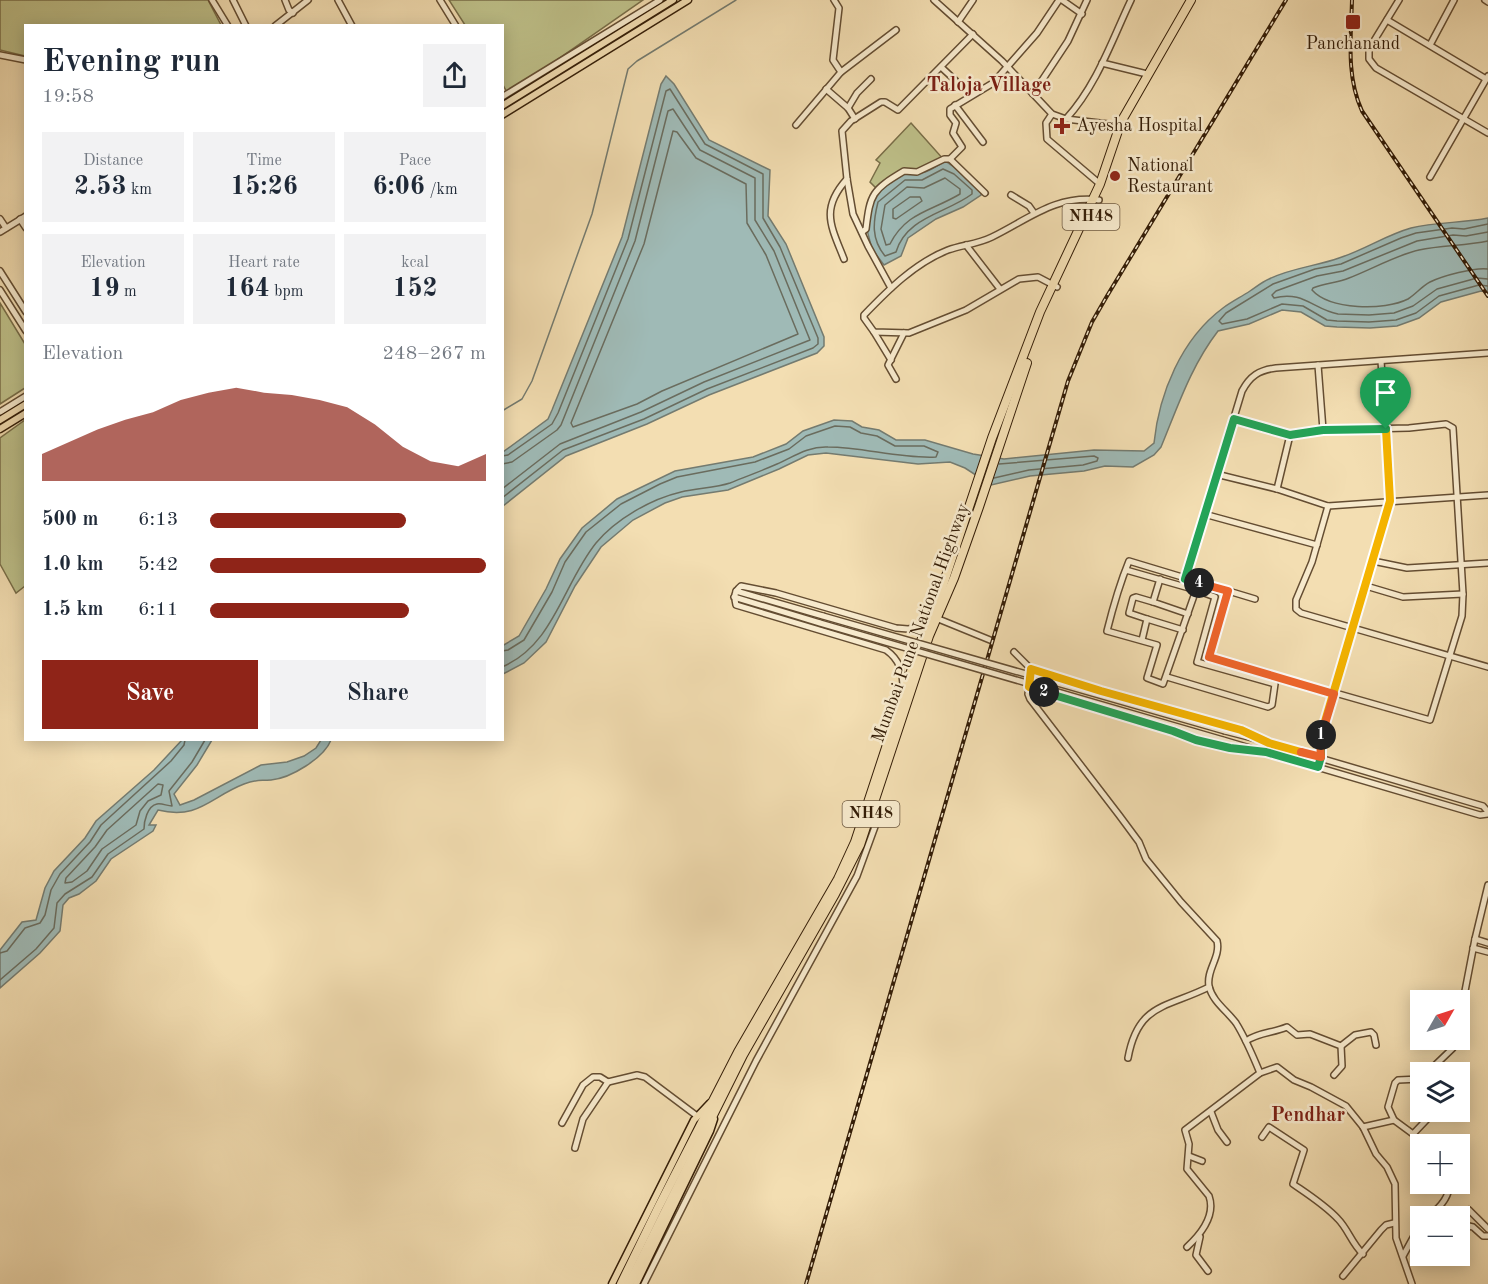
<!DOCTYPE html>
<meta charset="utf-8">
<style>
body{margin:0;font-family:"Old Standard TT",serif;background:#f2f2f3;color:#1f2937;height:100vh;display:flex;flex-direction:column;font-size:22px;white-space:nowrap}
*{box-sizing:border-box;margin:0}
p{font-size:20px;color:#747a83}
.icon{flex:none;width:33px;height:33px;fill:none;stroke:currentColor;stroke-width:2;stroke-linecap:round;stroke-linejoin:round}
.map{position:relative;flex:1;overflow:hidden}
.sheet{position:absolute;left:24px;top:24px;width:480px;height:717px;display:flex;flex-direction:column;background:#fff;border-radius:0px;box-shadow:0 3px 15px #0003}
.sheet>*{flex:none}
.needle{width:39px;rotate:51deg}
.buttons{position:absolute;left:1410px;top:990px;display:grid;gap:12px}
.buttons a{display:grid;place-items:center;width:60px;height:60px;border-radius:0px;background:#fff;box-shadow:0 3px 15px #0003;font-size:30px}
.pin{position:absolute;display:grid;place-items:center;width:51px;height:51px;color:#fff;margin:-62px -26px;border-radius:50% 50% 50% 0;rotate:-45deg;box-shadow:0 0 6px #0007}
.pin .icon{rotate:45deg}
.km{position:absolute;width:30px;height:30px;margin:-15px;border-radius:50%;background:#222;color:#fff;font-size:16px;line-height:30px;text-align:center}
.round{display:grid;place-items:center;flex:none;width:63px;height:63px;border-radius:0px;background:#f2f2f3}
.summary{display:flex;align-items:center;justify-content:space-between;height:102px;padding:0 18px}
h1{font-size:33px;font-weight:700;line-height:45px}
.metrics{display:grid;grid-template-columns:repeat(3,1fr);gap:9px;height:102px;padding:6px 18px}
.metrics div{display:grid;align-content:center;border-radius:0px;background:#f2f2f3;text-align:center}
.metrics b{font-size:26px;font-weight:700}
.metrics small{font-size:16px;font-weight:400}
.metrics p{font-size:16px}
.chart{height:168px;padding:12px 18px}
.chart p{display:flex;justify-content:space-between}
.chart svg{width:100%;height:108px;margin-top:6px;fill:#8f2418;opacity:.7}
.primary-button{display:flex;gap:12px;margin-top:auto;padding:12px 18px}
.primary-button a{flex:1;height:69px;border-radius:0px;background:#8f2418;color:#fff;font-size:24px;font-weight:700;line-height:69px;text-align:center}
.primary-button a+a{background:#f2f2f3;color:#1f2937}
ul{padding:0 18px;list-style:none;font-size:20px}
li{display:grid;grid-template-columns:96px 72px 1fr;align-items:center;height:45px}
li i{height:15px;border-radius:8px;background:#8f2418}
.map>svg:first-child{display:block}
.green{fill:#bec089;stroke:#796e48;stroke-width:1.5}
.water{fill:#9fbab6;stroke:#747b70;stroke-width:1.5}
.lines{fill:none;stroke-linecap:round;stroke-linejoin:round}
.shore{stroke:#6a6c5e;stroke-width:1.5}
.stream{stroke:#747b70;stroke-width:1.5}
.minor-casing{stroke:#644d32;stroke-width:8}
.major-casing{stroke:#341d07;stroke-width:9}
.highway-casing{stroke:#341d07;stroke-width:10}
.minor{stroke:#f7eacd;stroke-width:5}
.major{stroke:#f3deb2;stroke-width:6}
.highway{stroke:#f3deb2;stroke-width:8}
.rail-casing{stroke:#341d07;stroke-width:4}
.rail{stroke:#f7eacd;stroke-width:1.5;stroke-dasharray:4.5;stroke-linecap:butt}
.minor-bridge-casing{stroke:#644d32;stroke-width:8;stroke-linecap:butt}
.minor-bridge{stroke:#f7eacd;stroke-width:5}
.split-1-casing{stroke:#fff;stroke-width:12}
.split-2-casing{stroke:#fff;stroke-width:12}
.split-3-casing{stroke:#fff;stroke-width:12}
.split-4-casing{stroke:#fff;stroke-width:12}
.split-5-casing{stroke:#fff;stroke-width:12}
.split-1{stroke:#f5b400;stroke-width:8}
.split-2{stroke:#22a559;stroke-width:8}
.split-3{stroke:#f5b400;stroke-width:8}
.split-4{stroke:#f0652b;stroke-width:8}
.split-5{stroke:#22a559;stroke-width:8}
.poi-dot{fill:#8f2418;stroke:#f7eacd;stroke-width:2}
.labels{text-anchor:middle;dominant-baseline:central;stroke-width:5;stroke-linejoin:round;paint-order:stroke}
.shield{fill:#f7eacd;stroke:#6e5a42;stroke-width:1.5}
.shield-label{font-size:16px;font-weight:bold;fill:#341d07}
.poi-label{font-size:18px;fill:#341d07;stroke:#f7eacd;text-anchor:start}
.street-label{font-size:18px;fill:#341d07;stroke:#f7eacd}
.neighbourhood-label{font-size:20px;font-weight:bold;fill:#7a1f14;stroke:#f7eacd}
</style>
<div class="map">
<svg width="1488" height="1284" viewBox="0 0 1488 1284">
<rect width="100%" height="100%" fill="#f3deb2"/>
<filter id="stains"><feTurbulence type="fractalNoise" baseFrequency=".00333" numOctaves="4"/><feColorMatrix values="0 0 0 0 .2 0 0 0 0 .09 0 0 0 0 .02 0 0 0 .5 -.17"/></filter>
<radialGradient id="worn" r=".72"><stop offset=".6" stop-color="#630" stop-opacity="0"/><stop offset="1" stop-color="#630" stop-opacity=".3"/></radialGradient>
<g class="green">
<polygon points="0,0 208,0 221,25 26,26 25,56 0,50"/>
<polygon points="449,0 643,0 508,94 503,85 502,26 465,25"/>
<path d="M 911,123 L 945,161 C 928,172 924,175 904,173 L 879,191 L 870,182 L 880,163 L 876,160 Z"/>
<polygon points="0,303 25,344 25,388 0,404"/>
<polygon points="25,420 25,586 16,593 0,564 0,438"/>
</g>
<g class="water">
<polygon points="666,76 674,84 709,140 770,170 768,216 786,244 824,337 824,346 817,353 709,395 647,424 566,456 503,506 503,452 548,419 552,410 622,237 661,84"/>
<path d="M 945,161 L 957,169 L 981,190 L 981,195 L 963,207 L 936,219 L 908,238 L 901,256 L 884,265 L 872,249 L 867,230 L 872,200 L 879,191 L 904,173 C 924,175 928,172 945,161 Z"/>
<path d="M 1488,218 L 1488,292 L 1481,291 L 1441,302 L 1419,318 L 1397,326 L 1370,328 L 1337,327 L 1325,326 L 1301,312 L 1282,310 L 1249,324 L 1218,331 C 1191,366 1178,406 1161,447 L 1154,455 L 1133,467 L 1105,466 L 1084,471 L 1030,476 L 991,485 L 965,468 L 950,462 L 918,464 L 826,453 L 808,455 L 779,469 L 728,490 L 682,497 L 665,503 L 633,520 L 601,547 L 575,586 L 546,642 L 524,663 L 503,674 L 502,646 L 519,636 L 546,589 L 560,559 L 582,528 L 617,499 L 675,471 L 753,457 L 786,444 L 803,431 L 834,420 L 852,421 L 862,427 L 879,430 L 896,440 L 925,440 L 973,454 L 1004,459 L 1094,450 L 1144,451 L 1154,443 C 1159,394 1181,339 1223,308 C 1231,302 1241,297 1250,291 C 1256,287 1262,282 1269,279 C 1291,268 1317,266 1339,258 C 1364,250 1386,235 1411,228 C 1436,222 1463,223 1488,218 Z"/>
<path d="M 182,740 L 212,740 L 197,765 L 174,794 L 180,805 L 194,800 L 261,765 L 287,762 L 304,756 L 316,748 L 321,740 L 331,740 C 324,758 291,778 271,780 C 259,781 257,779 244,784 C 210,797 199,820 158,810 L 149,825 L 156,825 L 153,831 L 111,859 L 96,881 L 79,894 L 69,898 L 63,905 L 60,931 L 40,953 L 0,988 L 0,950 L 22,922 L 36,920 L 45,888 L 54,871 L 85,838 L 96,821 L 154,770 Z"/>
</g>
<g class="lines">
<g class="shore">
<polygon points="673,131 677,132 696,158 746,184 747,223 766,255 798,334 662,391 637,404 573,427 571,423 644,244"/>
<path d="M 943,169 L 954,174 L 972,190 L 972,194 C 947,213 906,217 896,252 L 885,256 C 871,239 873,222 878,202 L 905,180 L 922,180 Z"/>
<path d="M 945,178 L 960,189 L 960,194 C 932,211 906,212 890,244 L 886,245 L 881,229 L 885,205 L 907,187 L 924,188 Z"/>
<polygon points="910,197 920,197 922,201 896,219 893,218 893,209"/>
<polyline points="1488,224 1464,229 1452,228 1416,233 1401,238 1341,264 1315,269 1273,284 1226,313 1219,321 1222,324 1247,319 1282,304 1303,306 1327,320 1337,321 1369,322 1396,320 1416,313 1439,296 1479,285 1488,286"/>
<path d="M 1488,232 L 1466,236 L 1453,235 L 1417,241 L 1343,271 L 1317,276 L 1276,291 L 1272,295 L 1274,298 C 1303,290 1314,310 1338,314 L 1369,315 L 1394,313 L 1413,306 L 1437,289 L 1477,278 L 1488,279"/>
<path d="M 1488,241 C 1465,246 1442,245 1419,250 C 1399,254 1370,270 1349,278 C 1338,283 1325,283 1313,288 L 1312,290 C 1330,310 1384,311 1408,299 C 1416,294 1422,286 1430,282 C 1442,276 1475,267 1488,269"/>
<polyline points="502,456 508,455 552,424 558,413 628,239 666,91 670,89 705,144 763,174 763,218 780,247 818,338 818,344 813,348 707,389 644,419 563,450 502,498"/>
<polyline points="502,464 512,462 557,430 561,425 635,241 668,111 673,109 700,150 755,178 755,220 774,251 810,340 704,382 641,412 560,444 502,489"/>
<polyline points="994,478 1029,470 1083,465 1097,461 1098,458 1094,456 999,464"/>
<path d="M 502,651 L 508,650 L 524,640 L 552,592 L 565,562 L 586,532 L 621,504 L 660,484 L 677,477 L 755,462 L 789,449 L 806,436 L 835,426 L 850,427 L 861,433 L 877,436 L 895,446 L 924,446 L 938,452 L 936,457 C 899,459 864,447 828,447 C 808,446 793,457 777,464 C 761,471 745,477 730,483 C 715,488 697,488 681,492 C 651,499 616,519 596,543 C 563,584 554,645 502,667"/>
<polygon points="158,784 163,785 161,795 148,801 140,811 136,825 102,849 87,871 72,882 65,883 66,878 95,847 107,830"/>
<polyline points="0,953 7,951 25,928 40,923 45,915 51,890 60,874 90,842 101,825 171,761 184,745 185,740"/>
<path d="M 0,980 L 36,949 L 54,928 L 57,903 L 65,894 L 92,877 L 108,854 L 144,829 C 144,822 147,806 157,804 C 162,803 167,806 172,806 L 169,791 L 192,762 L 205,740"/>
</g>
<polyline class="stream" points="502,411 522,399 532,381 592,214 628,69 637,61 736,0"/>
<defs>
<g id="minor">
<polyline points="212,0 228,26"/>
<polyline points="233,0 246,26"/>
<polyline points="285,0 289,10 293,13"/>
<polyline points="338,0 352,26"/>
<polyline points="440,0 456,26"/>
<polyline points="934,0 1002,61 1052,114 1066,119 1125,126"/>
<polyline points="1062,0 1082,14"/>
<polyline points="1399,0 1369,49 1369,59 1376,68 1488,133"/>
<polyline points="1485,0 1488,2"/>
<polyline points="1387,20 1486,79"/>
<polyline points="958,22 973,0"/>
<polyline points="275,26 308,0"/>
<polyline points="1430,45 1454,0"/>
<polyline points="0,55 26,60"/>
<polyline points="1102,63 1147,74"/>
<polyline points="941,67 955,80"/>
<polyline points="841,72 896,30"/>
<polyline points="826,89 848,108 855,119"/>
<polyline points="1033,94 1068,41 1087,0"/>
<polyline points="502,97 660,0"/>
<polyline points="955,105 983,142"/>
<polyline points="848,108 857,93 871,79"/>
<polyline points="1052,114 1046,123 1047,139 1100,184"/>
<path d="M 1066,119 C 1097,85 1112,40 1131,0"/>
<polyline points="796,125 841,72 833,60 839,8 834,0"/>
<polyline points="950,159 962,147 953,133 956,123 950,115 950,109 993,83 1037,33 1059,0"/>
<polyline points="1430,177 1488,76"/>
<polyline points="1011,195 1029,206 1034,213"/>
<polyline points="0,219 6,228"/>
<polyline points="20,219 26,228"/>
<polyline points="0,232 26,216"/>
<path d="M 862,232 L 866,229 C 870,194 872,190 904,171 L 917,172 L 944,159 L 950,159 L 985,193"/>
<polyline points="966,245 1000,289"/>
<path d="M 844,259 C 831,226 820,209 847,179"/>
<polyline points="0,271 26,312"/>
<path d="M 1057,287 L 1038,277 L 1019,279 L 966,310 L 909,333 L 874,332 L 864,318 L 864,315 C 888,290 915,263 948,250 C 962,245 978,244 992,237 C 1029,219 1055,195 1099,200"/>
<polyline points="891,288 868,246 853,214 847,179 842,131 851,121 881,102 885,102 898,110 973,34"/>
<polyline points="0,290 26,331"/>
<polyline points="874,332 891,360"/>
<polyline points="1318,365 1323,430"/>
<polyline points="896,379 888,365 904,333"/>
<polyline points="0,412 26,396"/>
<polyline points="1216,474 1277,489 1328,506 1488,495"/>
<polyline points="1277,489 1290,435"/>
<polyline points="1328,506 1312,562 1296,600 1296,609 1301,613 1488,667"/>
<polyline points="1204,514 1317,545"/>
<polyline points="1373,561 1407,568 1488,563"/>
<path d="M 1126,570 L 1196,590 L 1163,684 L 1147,678 L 1157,645 L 1107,631 C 1113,607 1120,583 1129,561 L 1255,599"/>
<polyline points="1160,579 1153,602 1188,614"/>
<path d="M 1185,579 L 1242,391 C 1250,376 1259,370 1276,368 L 1488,353"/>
<polyline points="1366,586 1403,597 1463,594"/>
<polyline points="736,591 823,616"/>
<polyline points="1228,591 1209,657 1430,720 1462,616 1463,594 1453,428 1446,424 1409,428 1323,430 1290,435 1234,419"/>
<polyline points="734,597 820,623"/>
<polyline points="936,618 990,640"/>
<polyline points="1147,619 1183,630"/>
<polyline points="1142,640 1147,619 1129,613 1133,598 1136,597 1153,602"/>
<polyline points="1014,652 1031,669 1039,673 1241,730 1269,743 1476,804 1483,806 1488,812"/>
<path d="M 1031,671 L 1028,694 L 1030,699 L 1119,815 L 1139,842 L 1146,859 L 1181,902 L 1217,941 C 1221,957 1206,970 1209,986 C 1212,1001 1227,1011 1236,1023 C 1246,1039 1253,1056 1260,1073"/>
<polyline points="1167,677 1268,707 1272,705 1275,684 1197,662 1215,597 1196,590 1197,588"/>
<path d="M 1029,687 L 1173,731 C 1204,743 1234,748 1266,752 L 1480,815 L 1488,814"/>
<path d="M 903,689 C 903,672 900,660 886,650 L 736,605 C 734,596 734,592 741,586 L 776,593 L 896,628 L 908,629 L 927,626"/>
<polyline points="1225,731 1256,739"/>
<polyline points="1223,740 1250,748"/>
<polyline points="1318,767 1321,757 1320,740 1391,502 1381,361"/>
<polyline points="1475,939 1488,943"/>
<polyline points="1473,948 1488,952"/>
<polyline points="1460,1017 1475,939 1488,885"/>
<path d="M 1246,1041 C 1259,1032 1273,1033 1287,1027 L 1297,1035 L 1310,1034 L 1341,1046 L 1342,1066 L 1334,1075"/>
<polyline points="1341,1046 1355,1035 1371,1032 1374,1035 1376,1045"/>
<path d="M 1128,1058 C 1138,1003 1167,1008 1209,987"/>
<polyline points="1428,1072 1453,1048 1454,1040"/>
<polyline points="1211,1112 1218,1130 1227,1142"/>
<polyline points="1394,1120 1388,1107 1395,1083 1398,1080 1420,1079"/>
<polyline points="562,1123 583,1085 593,1077 600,1077 608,1082 637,1075 645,1077 697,1116"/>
<polyline points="1363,1127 1394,1120 1413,1134 1434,1112"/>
<path d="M 1262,1137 L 1269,1127 L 1304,1150 L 1293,1184 C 1309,1195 1325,1205 1338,1219 C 1348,1229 1352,1244 1363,1254"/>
<polyline points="575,1148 583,1119 608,1082"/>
<polyline points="1189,1156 1202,1161"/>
<polyline points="1469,1210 1488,1229"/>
<path d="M 1429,1216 C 1438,1209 1450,1197 1449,1184"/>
<polyline points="1460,1224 1473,1227 1483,1236 1488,1236"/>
<polyline points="1200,1237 1196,1255 1208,1271"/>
<path d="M 1187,1247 C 1200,1235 1216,1216 1209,1196 L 1187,1169 L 1189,1144 L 1185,1130 L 1260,1073 L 1277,1067 L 1294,1080 L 1311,1087 L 1346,1106 L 1363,1127 L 1376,1154 L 1387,1167 L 1395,1184 L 1396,1238 L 1412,1284"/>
<polyline points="1403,1256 1420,1225"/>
<polyline points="1343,1276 1381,1230 1386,1225 1394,1223"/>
<polyline points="644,1284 756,1061 857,876 880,813 874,804"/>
</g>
<g id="major">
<polyline points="502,106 673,0"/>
<polyline points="502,115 688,0"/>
<polyline points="0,420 26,404"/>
<polyline points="0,429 26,413"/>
<polyline points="612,1284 694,1120 710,1103"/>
<polyline points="636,1284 710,1131 714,1119"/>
</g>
<g id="highway">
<polyline points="621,1284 658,1208 738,1052 838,879 855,842 923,635 942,588 992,438 1040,312 1100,184 1121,122 1191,0"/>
<polyline points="629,1284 743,1055 835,894 860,845 929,636 954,578 979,507 1027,363"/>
</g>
</defs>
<use href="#minor" class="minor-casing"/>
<use href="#major" class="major-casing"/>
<use href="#highway" class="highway-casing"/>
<use href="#minor" class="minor"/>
<use href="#major" class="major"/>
<use href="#highway" class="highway"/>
<defs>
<g id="rail">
<path d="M 1352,0 C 1351,38 1346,76 1362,111 L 1488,296"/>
<polyline points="806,1284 1068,381 1092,322 1107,296 1286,0"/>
</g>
</defs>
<use href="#rail" class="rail-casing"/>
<use href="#rail" class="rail"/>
<defs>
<g id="minor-bridge">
<polyline points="823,616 1225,731"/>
<polyline points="820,623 1223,740"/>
</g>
</defs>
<use href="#minor-bridge" class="minor-bridge-casing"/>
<use href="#minor-bridge" class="minor-bridge"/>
</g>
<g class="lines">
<defs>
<polyline id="split-1" points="1321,735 1390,501 1386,429"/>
<polyline id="split-2" points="1044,692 1173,731 1196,740 1230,748 1266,752 1318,767 1321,757 1321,735"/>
<polyline id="split-3" points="1044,692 1029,687 1031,669 1101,691 1241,730 1269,743 1301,752"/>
<polyline id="split-4" points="1199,583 1228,591 1209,657 1334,694 1320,740 1321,757 1301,752"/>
<polyline id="split-5" points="1199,583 1185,579 1234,419 1290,435 1323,430 1386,429"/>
</defs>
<use href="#split-1" class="split-1-casing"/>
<use href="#split-2" class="split-2-casing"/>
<use href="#split-3" class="split-3-casing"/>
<use href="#split-4" class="split-4-casing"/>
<use href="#split-5" class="split-5-casing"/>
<use href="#split-1" class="split-1"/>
<use href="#split-2" class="split-2"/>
<use href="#split-3" class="split-3"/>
<use href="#split-4" class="split-4"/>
<use href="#split-5" class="split-5"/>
</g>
<g class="poi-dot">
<rect x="1345" y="14" width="16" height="16" rx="3"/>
<path d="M1059 117h6v6h6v6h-6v6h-6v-6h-6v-6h6z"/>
<circle cx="1115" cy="176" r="6"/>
</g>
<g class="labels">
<g class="shield">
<rect x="1062.5" y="204" width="57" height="26" rx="4.5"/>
<rect x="842.5" y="801" width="57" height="26" rx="4.5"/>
</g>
<g class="shield-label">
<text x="1091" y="217">NH48</text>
<text x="871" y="814">NH48</text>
</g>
<g class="poi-label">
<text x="1353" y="44" text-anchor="middle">Panchanand</text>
<text x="1076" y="126">Ayesha Hospital</text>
<text x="1127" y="166">National<tspan x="1127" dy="21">Restaurant</tspan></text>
</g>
<g class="street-label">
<text transform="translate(921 623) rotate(-70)">Mumbai Pune National Highway</text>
</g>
<g class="neighbourhood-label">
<text x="989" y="86">Taloja Village</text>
<text x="1308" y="1116">Pendhar</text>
</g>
</g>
<rect width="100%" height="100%" filter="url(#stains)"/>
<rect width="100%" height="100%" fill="url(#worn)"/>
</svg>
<div class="buttons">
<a><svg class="needle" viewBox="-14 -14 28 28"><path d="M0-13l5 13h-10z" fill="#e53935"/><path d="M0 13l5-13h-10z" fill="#747a83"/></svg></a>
<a><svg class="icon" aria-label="layers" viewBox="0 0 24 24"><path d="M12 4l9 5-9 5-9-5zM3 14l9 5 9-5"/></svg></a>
<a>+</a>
<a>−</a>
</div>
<div class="pin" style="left:1386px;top:429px;background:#1e9e55"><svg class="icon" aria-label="arrive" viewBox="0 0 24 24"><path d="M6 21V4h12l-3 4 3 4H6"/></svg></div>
<b class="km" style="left:1321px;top:735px">1</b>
<b class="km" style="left:1044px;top:692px">2</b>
<b class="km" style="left:1199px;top:583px">4</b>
<section class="sheet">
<div class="summary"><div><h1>Evening run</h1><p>19:58</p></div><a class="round"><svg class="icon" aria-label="share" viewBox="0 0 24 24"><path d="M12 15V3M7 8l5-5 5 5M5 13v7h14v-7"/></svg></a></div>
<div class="metrics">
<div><p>Distance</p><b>2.53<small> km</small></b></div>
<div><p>Time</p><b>15:26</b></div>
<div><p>Pace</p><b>6:06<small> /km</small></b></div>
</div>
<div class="metrics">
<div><p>Elevation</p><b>19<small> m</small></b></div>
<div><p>Heart rate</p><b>164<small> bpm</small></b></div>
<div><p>kcal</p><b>152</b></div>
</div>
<div class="chart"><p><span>Elevation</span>248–267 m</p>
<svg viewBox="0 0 160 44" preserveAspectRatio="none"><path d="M0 44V33L10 28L20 23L30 19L40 16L50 11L60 8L70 6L80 8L90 9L100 11L110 14L120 21L130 30L140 36L150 38L160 33V44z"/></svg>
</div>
<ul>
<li><b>500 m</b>6:13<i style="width:71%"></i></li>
<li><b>1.0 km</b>5:42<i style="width:100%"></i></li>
<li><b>1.5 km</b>6:11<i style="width:72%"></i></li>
</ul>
<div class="primary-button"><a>Save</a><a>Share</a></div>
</section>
</div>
